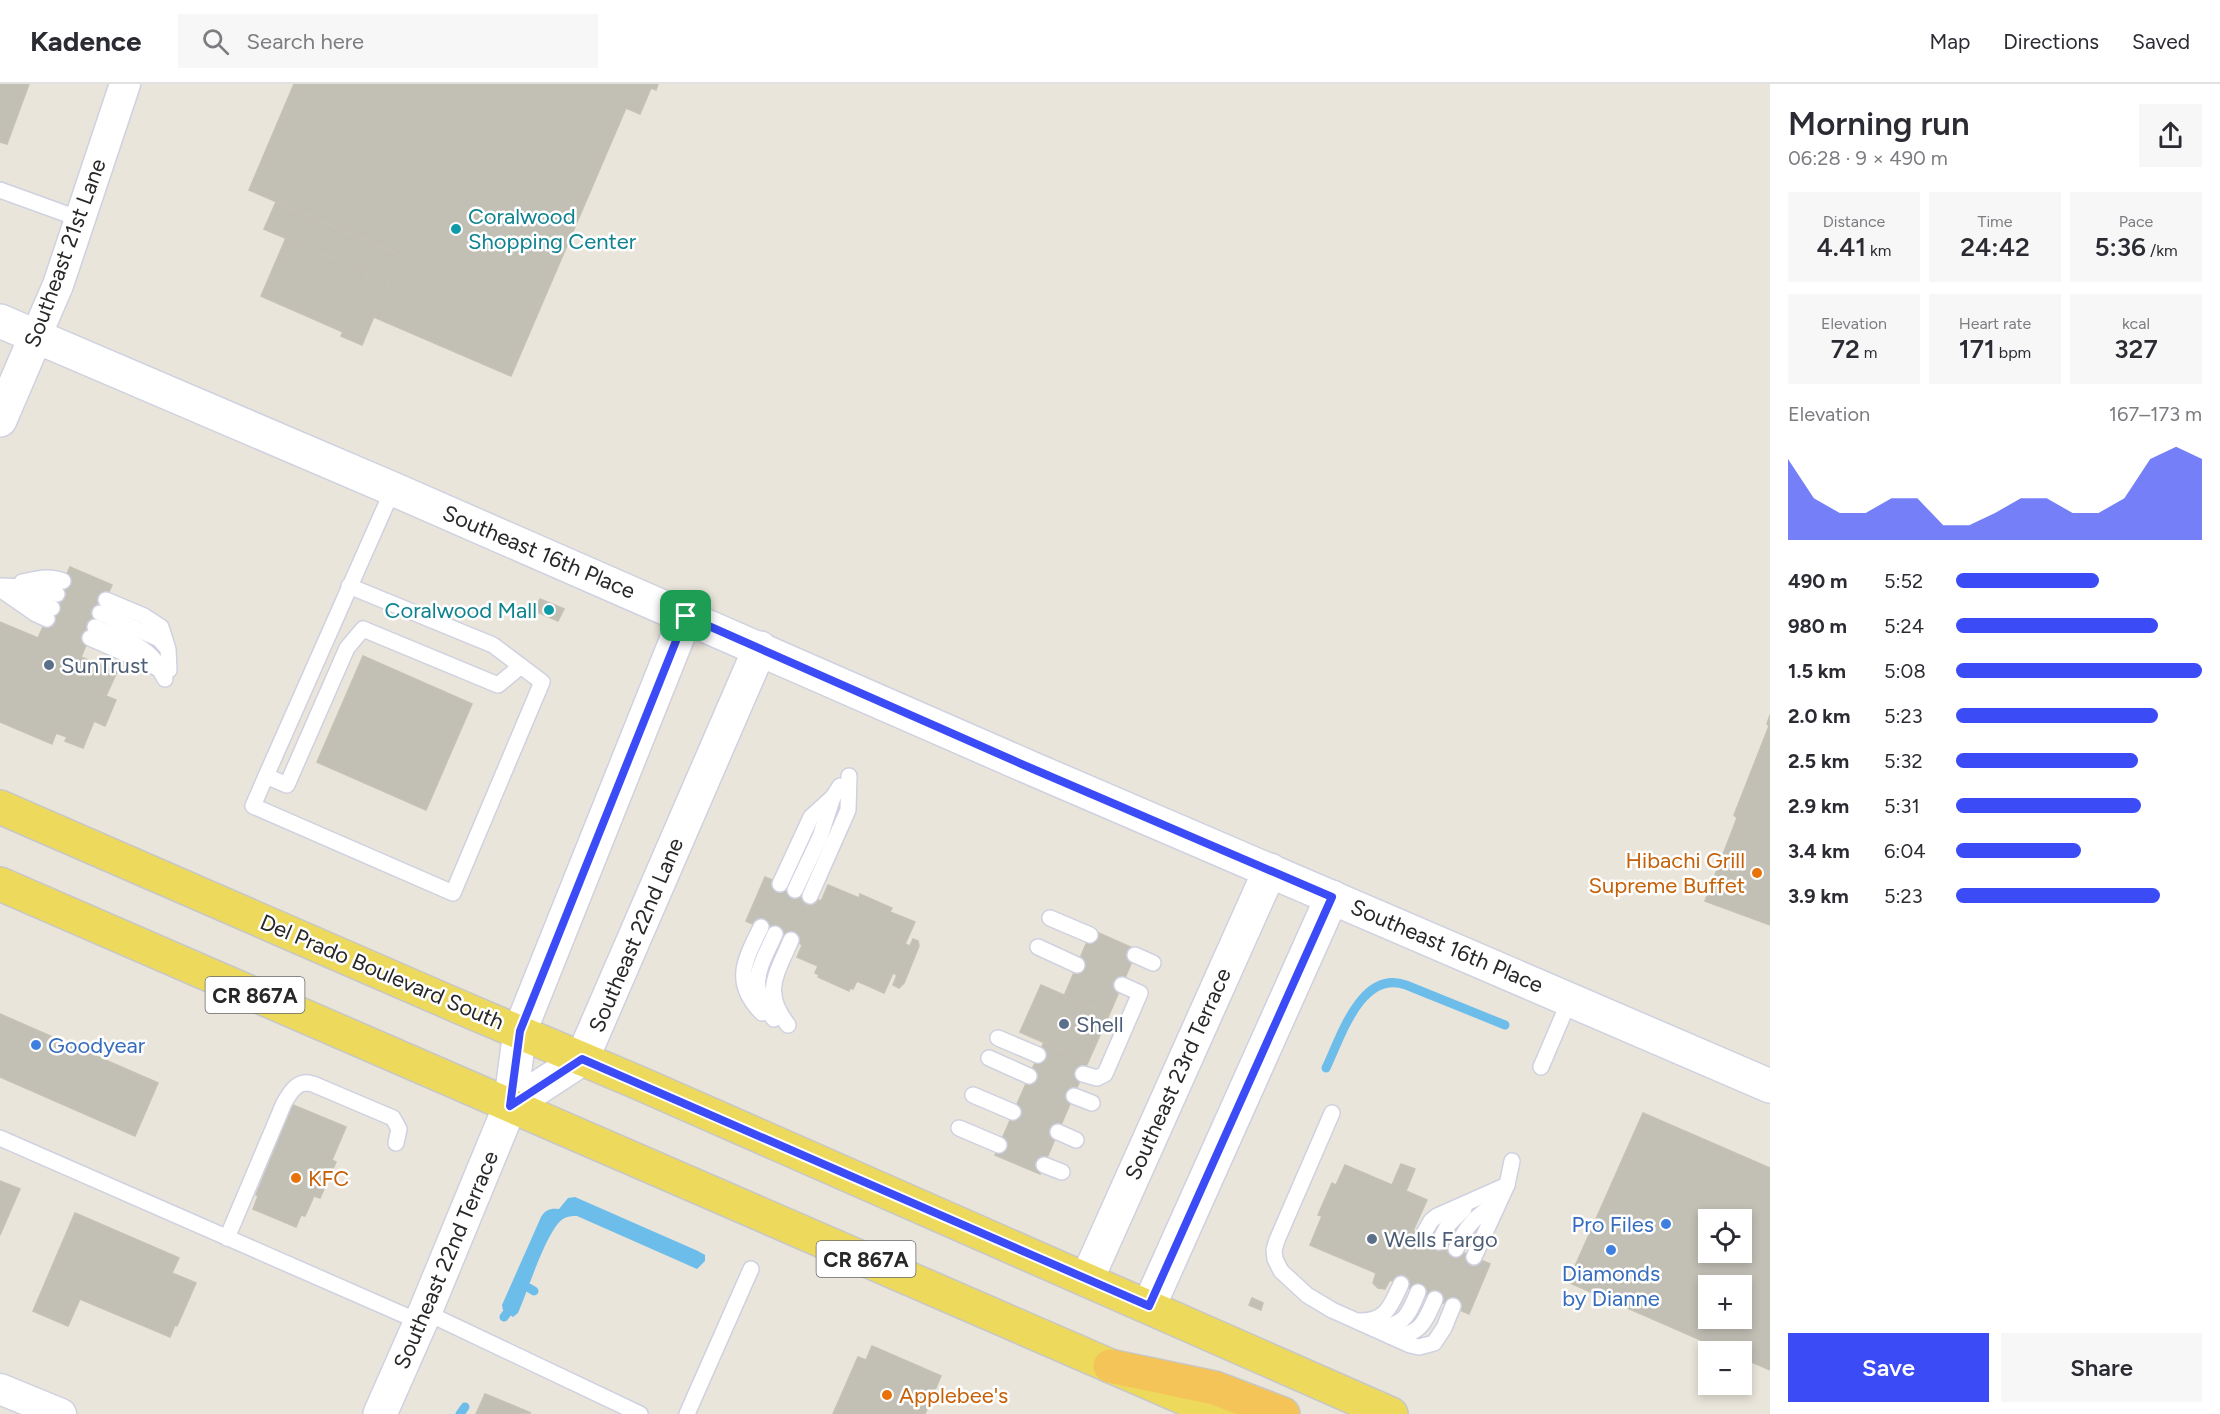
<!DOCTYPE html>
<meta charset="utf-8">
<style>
body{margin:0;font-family:Figtree,sans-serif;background:#f7f7f7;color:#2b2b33;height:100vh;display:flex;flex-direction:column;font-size:22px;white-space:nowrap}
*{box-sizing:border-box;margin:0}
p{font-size:20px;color:#7c7c81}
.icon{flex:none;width:33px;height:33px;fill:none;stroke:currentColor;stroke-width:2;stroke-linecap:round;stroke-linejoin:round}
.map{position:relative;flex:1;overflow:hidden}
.sheet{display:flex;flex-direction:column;background:#fff;width:450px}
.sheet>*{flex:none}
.buttons{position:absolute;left:1698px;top:1125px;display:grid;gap:12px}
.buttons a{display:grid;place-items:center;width:54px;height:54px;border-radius:0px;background:#fff;box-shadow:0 3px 9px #0003;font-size:30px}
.pin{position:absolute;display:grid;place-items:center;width:51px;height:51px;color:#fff;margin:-26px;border-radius:12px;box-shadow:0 3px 9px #0006}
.round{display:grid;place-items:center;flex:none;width:63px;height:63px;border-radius:0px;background:#f7f7f7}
.summary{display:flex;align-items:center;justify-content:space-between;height:102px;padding:0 18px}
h1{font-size:33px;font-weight:600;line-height:45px}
.stats{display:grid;grid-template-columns:repeat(3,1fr);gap:9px;height:102px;padding:6px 18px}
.stats div{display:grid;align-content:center;border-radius:0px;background:#f7f7f7;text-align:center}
.stats b{font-size:26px;font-weight:600}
.stats small{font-size:16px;font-weight:400}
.stats p{font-size:16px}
.chart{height:168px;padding:12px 18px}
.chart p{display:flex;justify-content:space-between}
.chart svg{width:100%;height:108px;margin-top:6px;fill:#3b4bf6;opacity:.7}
.cta{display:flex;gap:12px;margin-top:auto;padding:12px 18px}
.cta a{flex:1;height:69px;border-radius:0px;background:#3b4bf6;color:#fff;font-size:24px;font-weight:600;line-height:69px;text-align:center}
.cta a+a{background:#f7f7f7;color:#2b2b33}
ul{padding:0 18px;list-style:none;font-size:20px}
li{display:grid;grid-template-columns:96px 72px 1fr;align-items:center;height:45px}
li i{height:15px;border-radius:8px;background:#3b4bf6}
header{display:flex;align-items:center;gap:36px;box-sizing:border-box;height:84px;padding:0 30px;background:#fff;border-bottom:2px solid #e1e1e2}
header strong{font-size:28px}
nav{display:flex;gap:33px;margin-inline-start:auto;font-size:21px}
.search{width:420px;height:54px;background:#f7f7f7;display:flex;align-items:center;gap:15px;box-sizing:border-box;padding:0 21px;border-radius:0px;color:#7c7c81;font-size:22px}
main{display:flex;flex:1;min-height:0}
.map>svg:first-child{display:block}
.water{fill:#6dbdeb}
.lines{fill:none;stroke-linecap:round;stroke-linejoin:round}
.stream{stroke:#6dbdeb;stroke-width:9}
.building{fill:#c2bfb5;stroke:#c5c1b4;stroke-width:1.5;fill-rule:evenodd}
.service-casing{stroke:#cfd1e1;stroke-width:18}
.minor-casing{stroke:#cfd1e1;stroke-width:33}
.tertiary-casing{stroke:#cfd1e1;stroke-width:36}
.primary-casing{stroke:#c7c7c7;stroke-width:36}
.trunk-casing{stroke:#c7c7c7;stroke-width:36}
.service{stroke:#fff;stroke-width:15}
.minor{stroke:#fff;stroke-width:30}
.tertiary{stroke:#fff;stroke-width:33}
.primary{stroke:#edda5c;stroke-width:33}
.trunk{stroke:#f4c458;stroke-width:33}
.route-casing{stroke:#fff;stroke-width:12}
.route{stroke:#3b4bf6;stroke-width:8}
.culture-dot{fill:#0f9aa8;stroke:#fff;stroke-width:2}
.service-dot{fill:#5c6f8a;stroke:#fff;stroke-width:2}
.food-dot{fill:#e8710a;stroke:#fff;stroke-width:2}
.shop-dot{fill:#3f7fe0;stroke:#fff;stroke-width:2}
.labels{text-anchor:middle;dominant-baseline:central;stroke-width:5;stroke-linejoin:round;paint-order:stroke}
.shield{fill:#fff;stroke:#686868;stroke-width:1.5}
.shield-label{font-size:21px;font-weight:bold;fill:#282828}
.culture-label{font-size:22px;fill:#0d838f;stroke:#fff;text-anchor:start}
.street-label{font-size:22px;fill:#282828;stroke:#fff}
.service-label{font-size:22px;fill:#4e5e75;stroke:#fff;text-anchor:start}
.food-label{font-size:22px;fill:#c56008;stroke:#fff;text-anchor:start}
.shop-label{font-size:22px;fill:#366cbe;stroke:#fff;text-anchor:start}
</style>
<header>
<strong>Kadence</strong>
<div class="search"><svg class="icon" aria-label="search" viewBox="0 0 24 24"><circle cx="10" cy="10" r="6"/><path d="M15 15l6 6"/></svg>Search here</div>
<nav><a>Map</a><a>Directions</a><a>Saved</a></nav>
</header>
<main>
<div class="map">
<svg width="1770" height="1330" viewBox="0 0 1770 1330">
<rect width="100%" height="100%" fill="#eae5da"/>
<path class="water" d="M 575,1113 L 698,1167 L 705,1171 L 705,1177 L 697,1185 L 577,1132 C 572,1132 568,1132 563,1135 C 547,1145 527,1209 518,1229 L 513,1233 L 503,1226 L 502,1221 L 541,1133 C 546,1125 551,1124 559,1125 L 568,1114 Z"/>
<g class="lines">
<g class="stream">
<path d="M 1326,984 C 1341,953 1361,885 1406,901 L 1505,941"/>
<polyline points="529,1204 534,1207"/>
<polyline points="504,1233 507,1229"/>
<polyline points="460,1330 465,1323"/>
</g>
</g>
<g class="building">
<polygon points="0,0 29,0 7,60 0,58"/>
<polygon points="294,0 658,0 656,6 651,4 640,30 626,24 511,292 374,233 400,171 249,106"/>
<polygon points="276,118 400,171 362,261 341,252 369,190 264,145"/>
<polygon points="286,154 369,190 343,248 261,212"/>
<polygon points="70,483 112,501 81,573 117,588 106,612 116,616 105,642 94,637 83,664 65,657 67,653 56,649 52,660 0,638 0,538 38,554"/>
<polygon points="540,515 564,525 558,537 535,527"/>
<polygon points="363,572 472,620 426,726 317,678"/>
<polygon points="1770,631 1770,841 1705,817 1737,734 1734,731 1769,642 1767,640"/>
<polygon points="765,793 821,817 803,861 746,837"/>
<polygon points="828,801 859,814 860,810 892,824 890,828 915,838 905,860 910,862 913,855 918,857 919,862 904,899 899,904 893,901 897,891 893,889 884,909 857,897 853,905 850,904 849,907 818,893 819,891 815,889 818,882 797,873"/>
<polygon points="1092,846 1137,866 1109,931 1064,912"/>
<polygon points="1041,901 1109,931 1088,978 1020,948"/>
<polygon points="0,930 158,999 135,1052 0,993"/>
<polygon points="1044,958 1088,978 1040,1090 995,1071"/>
<polygon points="293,1021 346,1043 332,1076 336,1078 320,1114 314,1112 305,1132 301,1131 296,1143 253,1125 258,1112 256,1111"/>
<path d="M 1643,1029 L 1770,1084 L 1770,1286 L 1742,1274 L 1742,1268 L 1728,1268 L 1568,1198 ZM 1708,1136 L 1742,1136 L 1742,1168 L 1708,1168 ZM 1708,1202 L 1742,1202 L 1742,1234 L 1708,1234 Z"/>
<polygon points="1401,1080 1415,1085 1406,1107 1427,1116 1413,1147 1490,1180 1469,1230 1390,1196 1385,1205 1378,1204 1373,1199 1376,1189 1310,1161 1322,1132 1318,1131 1332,1099 1336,1101 1345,1081 1392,1101"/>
<polygon points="0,1097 20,1105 0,1151"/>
<polygon points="75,1129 179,1174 172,1189 196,1199 177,1242 175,1241 170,1253 80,1215 68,1242 33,1227"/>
<polygon points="1252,1214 1263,1219 1261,1226 1249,1221"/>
<polygon points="872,1262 941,1292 925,1330 833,1330 858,1273 866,1276"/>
<polygon points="485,1310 507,1319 531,1329 476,1330"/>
</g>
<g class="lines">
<defs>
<g id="service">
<polyline points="0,106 80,135"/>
<path d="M 22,498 C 37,495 49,491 63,497"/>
<polyline points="0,502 33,503 57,510"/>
<polyline points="349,502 493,561 542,598 453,809 253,722 266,692 393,405"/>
<polyline points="0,505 36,530 47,535"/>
<polyline points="18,512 52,524"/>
<polyline points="106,516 144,532 161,543 167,562"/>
<polyline points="100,529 159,555 168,565 169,586"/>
<path d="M 95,543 C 115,552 143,559 156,578"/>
<polyline points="90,554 152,581 160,586 165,595"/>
<polyline points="266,692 287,701 347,564 363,545 498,601 521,582"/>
<polyline points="780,800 811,733 833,713 840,702"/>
<polyline points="795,806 820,753 833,713"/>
<polyline points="810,812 848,726 849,692"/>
<polyline points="1050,834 1090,851"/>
<path d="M 761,843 C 744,878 732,898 762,929"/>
<polyline points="1038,863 1077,881"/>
<polyline points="1135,871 1153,879"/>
<path d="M 774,935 C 746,900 759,886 775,850"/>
<path d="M 788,941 C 762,908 776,891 791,856"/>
<polyline points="998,954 1038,971"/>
<polyline points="989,974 1029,992"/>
<polyline points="1541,983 1570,915"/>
<polyline points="1083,990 1097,994 1105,990 1140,909 1122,901"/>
<polyline points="973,1011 1013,1028"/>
<polyline points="1074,1012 1092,1019"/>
<polyline points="1332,1029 1277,1156 1274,1166 1275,1175 1281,1187 1307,1211 1332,1226 1410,1261 1419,1263 1434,1259 1444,1244 1453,1222"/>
<polyline points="959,1044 999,1061"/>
<polyline points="1058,1048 1076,1056"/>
<polyline points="0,1054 420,1238"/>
<polyline points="1044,1081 1062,1088"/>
<polyline points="1423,1151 1431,1137 1437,1132 1507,1101"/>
<path d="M 227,1154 L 284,1019 C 291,1007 298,995 313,1000 L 393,1034 L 399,1045 L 396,1059"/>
<polyline points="1439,1158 1448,1141 1464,1125"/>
<path d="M 1456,1165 C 1466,1141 1476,1132 1498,1118"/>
<polyline points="1474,1173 1507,1101 1512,1077"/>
<polyline points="425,1228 640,1330"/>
<path d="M 1358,1237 C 1386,1238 1391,1222 1401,1200"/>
<path d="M 1373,1244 C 1403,1242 1407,1235 1418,1208"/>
<path d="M 1390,1252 C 1420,1252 1424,1240 1435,1215"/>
<polyline points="687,1330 751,1185"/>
</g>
<g id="minor">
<polyline points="36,252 58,201 125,0"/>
<polyline points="0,1305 61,1330"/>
</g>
<g id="tertiary">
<polyline points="0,237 393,405 1033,685 1770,1002"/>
<polyline points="0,336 36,252"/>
<polyline points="510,1022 582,975 760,564"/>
<polyline points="1087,1195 1270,786"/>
<polyline points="1149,1222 1332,813"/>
<polyline points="380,1330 425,1228 510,1022 520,947 686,532"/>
</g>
<g id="primary">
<polyline points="0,723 462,924 639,999 1391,1330"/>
<polyline points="0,800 1221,1330"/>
</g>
<polyline id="trunk" points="1110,1282 1215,1304 1283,1330"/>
</defs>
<use href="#service" class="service-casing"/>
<use href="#minor" class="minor-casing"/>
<use href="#tertiary" class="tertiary-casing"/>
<use href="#primary" class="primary-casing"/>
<use href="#trunk" class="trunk-casing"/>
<use href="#service" class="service"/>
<use href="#minor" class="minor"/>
<use href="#tertiary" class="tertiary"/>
<use href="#primary" class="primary"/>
<use href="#trunk" class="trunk"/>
</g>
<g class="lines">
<defs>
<polygon id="route" points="686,532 1033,685 1332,813 1149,1222 582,975 510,1022 520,947"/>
</defs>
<use href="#route" class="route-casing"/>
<use href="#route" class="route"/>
</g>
<g class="culture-dot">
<circle cx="456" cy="145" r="6"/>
<circle cx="549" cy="526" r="6"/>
</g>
<g class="service-dot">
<circle cx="49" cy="581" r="6"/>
<circle cx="1064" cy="940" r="6"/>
<circle cx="1372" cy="1155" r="6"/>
</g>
<g class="food-dot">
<circle cx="1757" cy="789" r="6"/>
<circle cx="296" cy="1094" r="6"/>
<circle cx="887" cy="1311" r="6"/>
</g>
<g class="shop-dot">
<circle cx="36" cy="961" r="6"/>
<circle cx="1666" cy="1140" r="6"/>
<circle cx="1611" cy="1166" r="6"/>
</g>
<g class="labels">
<g class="shield">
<rect x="205.5" y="893" width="99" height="36" rx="4.5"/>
<rect x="816.5" y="1157" width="99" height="36" rx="4.5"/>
</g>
<g class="shield-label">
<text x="255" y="911">CR 867A</text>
<text x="866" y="1175">CR 867A</text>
</g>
<g class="culture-label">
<text x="468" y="132">Coralwood<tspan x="468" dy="25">Shopping Center</tspan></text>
<text x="537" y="526" text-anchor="end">Coralwood Mall</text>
</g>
<g class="street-label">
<text transform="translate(65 169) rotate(-70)">Southeast 21st Lane</text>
<text transform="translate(539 468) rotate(23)">Southeast 16th Place</text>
<text transform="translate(636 851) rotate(-67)">Southeast 22nd Lane</text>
<text transform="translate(1447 862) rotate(23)">Southeast 16th Place</text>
<text transform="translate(382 888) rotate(23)">Del Prado Boulevard South</text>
<text transform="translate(1178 990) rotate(-66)">Southeast 23rd Terrace</text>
<text transform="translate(446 1176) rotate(-67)">Southeast 22nd Terrace</text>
</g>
<g class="service-label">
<text x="61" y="581">SunTrust</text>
<text x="1076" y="940">Shell</text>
<text x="1384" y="1155">Wells Fargo</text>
</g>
<g class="food-label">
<text x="1745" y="776" text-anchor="end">Hibachi Grill<tspan x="1745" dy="25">Supreme Buffet</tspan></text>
<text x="308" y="1094">KFC</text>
<text x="899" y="1311">Applebee's</text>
</g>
<g class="shop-label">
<text x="48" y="961">Goodyear</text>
<text x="1654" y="1140" text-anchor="end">Pro Files</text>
<text x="1611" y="1189" text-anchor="middle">Diamonds<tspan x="1611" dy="25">by Dianne</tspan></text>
</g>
</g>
</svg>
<div class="buttons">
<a><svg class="icon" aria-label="locate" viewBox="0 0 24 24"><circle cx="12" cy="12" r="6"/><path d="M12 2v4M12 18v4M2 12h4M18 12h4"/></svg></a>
<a>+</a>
<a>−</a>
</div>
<div class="pin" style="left:686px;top:532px;background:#1e9e55"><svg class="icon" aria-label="arrive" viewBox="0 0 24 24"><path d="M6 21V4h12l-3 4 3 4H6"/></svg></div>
</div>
<section class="sheet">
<div class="summary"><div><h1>Morning run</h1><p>06:28 · 9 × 490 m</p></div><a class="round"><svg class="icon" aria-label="share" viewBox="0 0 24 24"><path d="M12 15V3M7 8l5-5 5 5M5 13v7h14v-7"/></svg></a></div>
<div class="stats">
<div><p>Distance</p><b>4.41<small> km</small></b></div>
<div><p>Time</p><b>24:42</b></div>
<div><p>Pace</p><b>5:36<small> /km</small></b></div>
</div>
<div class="stats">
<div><p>Elevation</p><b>72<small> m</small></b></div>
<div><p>Heart rate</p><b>171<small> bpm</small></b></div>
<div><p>kcal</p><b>327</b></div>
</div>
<div class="chart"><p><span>Elevation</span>167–173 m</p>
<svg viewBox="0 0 160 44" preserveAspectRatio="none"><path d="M0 44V11L10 27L20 33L30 33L40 27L50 27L60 38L70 38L80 33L90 27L100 27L110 33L120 33L130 27L140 11L150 6L160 11V44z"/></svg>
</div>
<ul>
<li><b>490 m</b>5:52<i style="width:58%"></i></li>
<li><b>980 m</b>5:24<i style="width:82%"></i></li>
<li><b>1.5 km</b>5:08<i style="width:100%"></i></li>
<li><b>2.0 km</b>5:23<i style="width:82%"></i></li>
<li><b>2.5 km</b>5:32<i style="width:74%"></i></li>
<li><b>2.9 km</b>5:31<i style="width:75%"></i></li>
<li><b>3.4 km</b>6:04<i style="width:51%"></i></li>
<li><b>3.9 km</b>5:23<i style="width:83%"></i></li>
</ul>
<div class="cta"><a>Save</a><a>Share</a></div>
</section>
</main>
